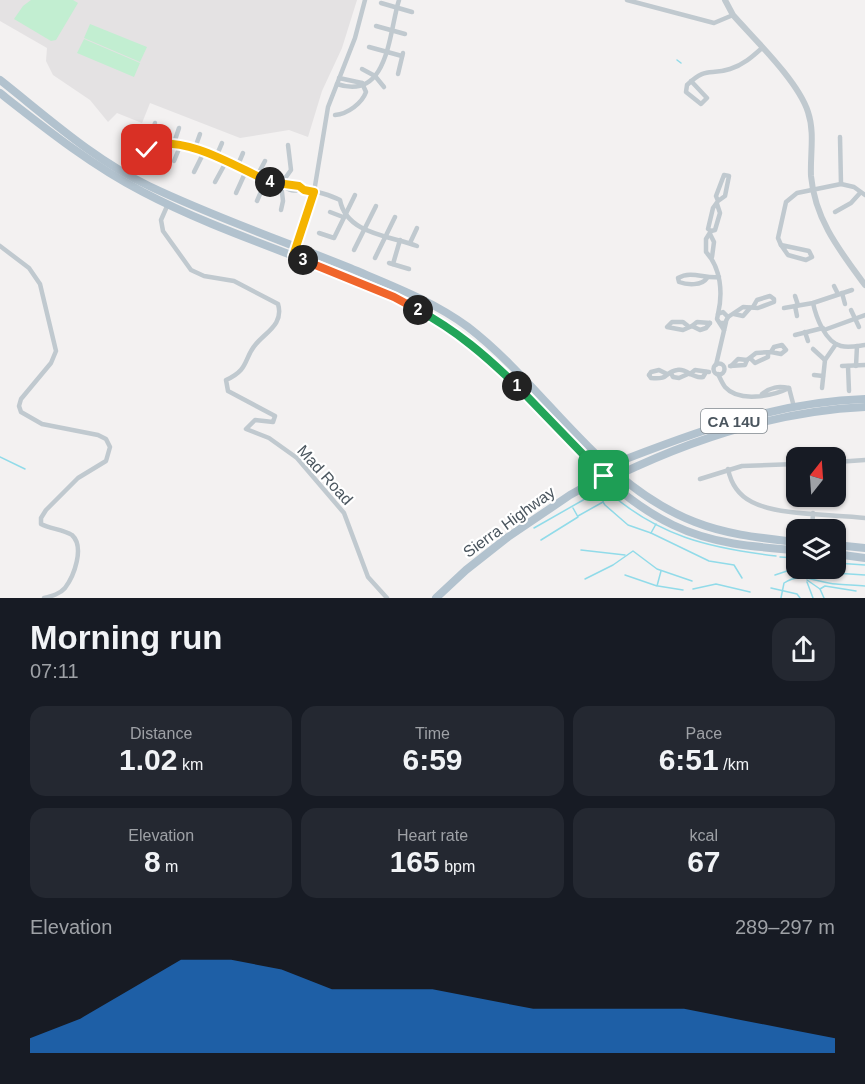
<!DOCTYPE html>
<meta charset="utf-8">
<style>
body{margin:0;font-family:Helvetica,sans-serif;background:#242831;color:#f1f3f6;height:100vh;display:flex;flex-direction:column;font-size:22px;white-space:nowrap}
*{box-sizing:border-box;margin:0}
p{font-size:20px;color:#9ea1a6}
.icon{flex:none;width:33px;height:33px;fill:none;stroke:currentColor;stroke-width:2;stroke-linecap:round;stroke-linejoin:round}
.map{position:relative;height:598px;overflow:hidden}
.sheet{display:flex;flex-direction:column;background:#171b24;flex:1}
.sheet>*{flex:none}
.needle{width:39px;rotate:17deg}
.tools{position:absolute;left:786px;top:447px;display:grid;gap:12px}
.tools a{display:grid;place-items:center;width:60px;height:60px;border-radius:12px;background:#171b24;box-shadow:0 2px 4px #0004;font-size:30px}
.pin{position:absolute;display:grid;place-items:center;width:51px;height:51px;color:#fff;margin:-26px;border-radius:12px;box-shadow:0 3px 9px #0006}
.km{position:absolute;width:30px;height:30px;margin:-15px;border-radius:50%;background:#222;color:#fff;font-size:16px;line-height:30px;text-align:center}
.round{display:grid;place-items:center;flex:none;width:63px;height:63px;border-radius:18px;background:#242831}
.summary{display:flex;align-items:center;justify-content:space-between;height:102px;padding:0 30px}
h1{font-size:33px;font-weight:600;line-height:45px}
.figures{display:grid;grid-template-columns:repeat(3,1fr);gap:9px;height:102px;padding:6px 30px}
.figures div{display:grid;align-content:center;border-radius:15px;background:#242831;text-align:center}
.figures b{font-size:30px;font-weight:600}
.figures small{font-size:16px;font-weight:400}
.figures p{font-size:16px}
.chart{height:168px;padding:12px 30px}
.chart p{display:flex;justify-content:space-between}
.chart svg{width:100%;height:108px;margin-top:6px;fill:#217cde;opacity:.7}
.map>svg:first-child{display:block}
.education{fill:#e4e2e3}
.green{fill:#c2eed1}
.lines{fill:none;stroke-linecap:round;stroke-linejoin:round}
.stream{stroke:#91dbe9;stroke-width:1.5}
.minor{stroke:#c0c9cf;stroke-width:4.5}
.tertiary{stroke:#c0c9cf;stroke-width:6}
.primary{stroke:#b2c2ce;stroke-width:8}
.split-1-casing{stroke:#fff;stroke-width:12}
.split-2-casing{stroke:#fff;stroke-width:12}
.split-3-casing{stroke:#fff;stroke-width:12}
.split-4-casing{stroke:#fff;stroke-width:12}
.split-5-casing{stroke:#fff;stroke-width:12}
.split-1{stroke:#22a559;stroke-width:8}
.split-2{stroke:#22a559;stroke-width:8}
.split-3{stroke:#f0652b;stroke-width:8}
.split-4{stroke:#f5b400;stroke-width:8}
.split-5{stroke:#f5b400;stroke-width:8}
.labels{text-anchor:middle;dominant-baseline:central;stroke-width:4.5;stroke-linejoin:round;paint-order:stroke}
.shield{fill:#fff;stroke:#80888e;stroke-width:1.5}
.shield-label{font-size:15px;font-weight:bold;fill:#4a555e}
.street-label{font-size:16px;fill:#4a555e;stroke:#fff}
</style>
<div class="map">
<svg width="865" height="598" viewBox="0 0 865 598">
<rect width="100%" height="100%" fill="#f3f1f1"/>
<polygon class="education" points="0,0 357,0 342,48 322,91 308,137 289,130 240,138 150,103 142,123 117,113 108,122 90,100 53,75 46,61 47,48 0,21"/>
<g class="green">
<polygon points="31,0 73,0 78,3 56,40 51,41 14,19 23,6"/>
<polygon points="90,24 147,47 140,62 84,38"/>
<polygon points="84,39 140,63 134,77 77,53"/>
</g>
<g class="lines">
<g class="stream">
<polyline points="677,60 681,63"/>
<polyline points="0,457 25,469"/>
<path d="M 606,490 C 658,536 708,548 776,556"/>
<polyline points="606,491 603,502 605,505 628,525 651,533"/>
<polyline points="578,516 603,502"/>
<polyline points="656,524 651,533 709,561 734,565 742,578"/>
<polyline points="534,528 599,491 606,490"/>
<polyline points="541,540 578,517 573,508"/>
<polyline points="581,550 625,555"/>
<polyline points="780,557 796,558"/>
<polyline points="836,563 865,565"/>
<polyline points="810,568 834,573 865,575"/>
<polyline points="625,575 657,586 661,571"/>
<polyline points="775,575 796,568"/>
<polyline points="807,577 808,568"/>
<polyline points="585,579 613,565 633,551 657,569 692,581"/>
<polyline points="807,580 820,589 825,586 856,591"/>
<polyline points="807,582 813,598"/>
<polyline points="658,586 683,590"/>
<polyline points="771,588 797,594 800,598"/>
<polyline points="693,589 716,584 750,592"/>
<polyline points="820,589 824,598"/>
<path d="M 781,598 L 784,583 C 802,571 817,583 836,584 C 846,585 855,585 865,586"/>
</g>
<g class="minor">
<polyline points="627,0 714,23 733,15"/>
<polyline points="381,3 412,12"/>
<polyline points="376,26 405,34"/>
<polyline points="369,47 402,56"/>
<polyline points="362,69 375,76 384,87"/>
<polyline points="398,74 403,53"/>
<polyline points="339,78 362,83"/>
<path d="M 691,81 L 707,98 L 701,104 L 686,92 L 687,85 C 707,66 709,76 730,69 C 743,65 752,57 762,48"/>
<path d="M 337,84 C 389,102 389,31 399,0"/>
<path d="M 335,115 C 348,114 362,103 366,92 L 362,83"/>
<polyline points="155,123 151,137 156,143"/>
<polyline points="840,137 841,184"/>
<circle cx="148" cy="146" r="3.5"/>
<polyline points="174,143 179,128"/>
<path d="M 150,144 C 194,137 230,168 269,181 C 281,185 294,182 305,190"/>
<polyline points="195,148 200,134"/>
<polyline points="216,157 222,143"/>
<polyline points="174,161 181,144"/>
<polyline points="237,167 243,153"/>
<polyline points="194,172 204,152"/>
<polyline points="257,176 265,161"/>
<polyline points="215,182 226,162"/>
<path d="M 281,184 C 289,192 295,191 305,190 C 314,190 332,196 340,200 C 346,234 391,236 417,246"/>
<polyline points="236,193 246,171"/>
<polyline points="257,201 266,180"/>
<path d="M 168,204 L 161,220 L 163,231 L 191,270 L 204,276 L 234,281 L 278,304 C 284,324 266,332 256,344 C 243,359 250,369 226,380 L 228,391 L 275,416 L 273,422 L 255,420 L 246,429 L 269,438 L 297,458 L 344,513 L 368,577 L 387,598"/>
<polyline points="281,210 283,201 281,184 291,170 288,145"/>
<polyline points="330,212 343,217"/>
<polyline points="835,212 851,203 860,193"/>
<polyline points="711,231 715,230 720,213 717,204"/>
<polyline points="319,233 334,238 355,195"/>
<polyline points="710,234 714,242 712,257"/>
<polyline points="410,243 417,228"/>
<polyline points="781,245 778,238 786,202 797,193 841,184 854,187 865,195"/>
<polygon points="781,245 809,251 812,257 806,260 788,255"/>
<path d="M 0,246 L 29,268 L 40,284 L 56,351 L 51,363 L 21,399 L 19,406 L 21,412 L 42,424 L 98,435 L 106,439 L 110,447 L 106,461 L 78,478 L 46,510 L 41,518 L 41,524 C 50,529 63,529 72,535 C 85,547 74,576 65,588 C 60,594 52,596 44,598"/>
<polyline points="297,248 314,192 328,107 355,38 365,0"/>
<polyline points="354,250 376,206"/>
<polyline points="375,258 395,217"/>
<polyline points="389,263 409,269"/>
<polyline points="393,264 400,240"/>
<path d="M 707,278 C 702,286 687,285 679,282 L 678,278 C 691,270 705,279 719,277"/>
<polyline points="834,286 838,294"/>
<polyline points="842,293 845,304"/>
<polyline points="795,296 798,305"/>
<path d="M 813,303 C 816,317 825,342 841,346 C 849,348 857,346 865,345"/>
<polyline points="795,306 797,316"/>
<polyline points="784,308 813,303 852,290"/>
<polyline points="851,310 859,327"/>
<path d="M 718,314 C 723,293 721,268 706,252 L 706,239 L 711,231 L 708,229 L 713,208 L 718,201 L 716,196 L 724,175 L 729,176 L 725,196 L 718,201"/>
<polyline points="734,314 743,316 750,308"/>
<polyline points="728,317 743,307 758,308 774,302 774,299 770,296 757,300 753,307"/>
<polyline points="721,323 725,323 728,317 723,312 718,314 717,319 724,330"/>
<polyline points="688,326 683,322 672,322 667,327 683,330 692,326 700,330 706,328 710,323"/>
<polyline points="692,326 697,322 710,323"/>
<polyline points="824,330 865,315"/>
<polyline points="805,332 808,341"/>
<polyline points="795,335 823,328"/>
<polyline points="813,349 825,360"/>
<polyline points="751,359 755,363 768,357 768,353"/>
<circle cx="719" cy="369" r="5.5"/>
<polyline points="716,365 726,322"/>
<polyline points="730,366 745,365 747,360"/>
<polyline points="731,366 738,359 747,360 756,353 771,352 774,347 782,345 786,350 781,354 771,352"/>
<polyline points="842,366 865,365"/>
<polyline points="848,366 849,391"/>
<polyline points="856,366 857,346"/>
<polyline points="671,373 673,377 679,378 688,374"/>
<polyline points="690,374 695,370 709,372"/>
<path d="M 718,374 C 720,378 722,383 725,387 C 739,403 773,396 789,388 C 778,386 771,387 762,394"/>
<path d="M 649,375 L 651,378 C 670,380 664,372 677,370 C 688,368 691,379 703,377 L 706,372"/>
<polyline points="649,375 651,372 659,370 667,374"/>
<polyline points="814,375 823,376"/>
<polyline points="789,388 794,407"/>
<polyline points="822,388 825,360 836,344"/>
<polyline points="836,462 865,460"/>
<path d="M 728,469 C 731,484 738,495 752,502 C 779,516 833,514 865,518"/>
<polyline points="700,479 742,466 796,464"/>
<polyline points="812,530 813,513"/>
</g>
<path class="tertiary" d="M 725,0 L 733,15 C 755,40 798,81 808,112 C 815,133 810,154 811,176 C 815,220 840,251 865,285"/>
<g class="primary">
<path d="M 0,80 C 47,117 94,160 149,186 C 214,217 283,241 350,268 C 390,285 433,301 468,327 C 547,388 599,485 695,522 C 728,535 762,538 796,542"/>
<path d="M 0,93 C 46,129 91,165 143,192 C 236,241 340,266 432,317 C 527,369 575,478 673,525 C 712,544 754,547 796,550"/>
<path d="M 607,469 L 608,466 C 692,433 774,402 865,399"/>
<polyline points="836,545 865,548"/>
<polyline points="836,554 865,558"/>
<path d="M 436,598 L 466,570 L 508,537 L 570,495 L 604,476 L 618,475 C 695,438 779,411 865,407"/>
</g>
</g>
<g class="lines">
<defs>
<polyline id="split-1" points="517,386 604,476"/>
<path id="split-2" d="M 418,310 C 456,330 486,356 517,386"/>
<polyline id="split-3" points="303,260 394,297 418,310"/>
<polyline id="split-4" points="270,182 299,186 304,190 314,192 293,256 303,260"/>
<path id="split-5" d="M 147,150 L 151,148 L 150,144 C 192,138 232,165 270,182"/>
</defs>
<use href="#split-1" class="split-1-casing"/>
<use href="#split-2" class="split-2-casing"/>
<use href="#split-3" class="split-3-casing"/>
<use href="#split-4" class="split-4-casing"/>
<use href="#split-5" class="split-5-casing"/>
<use href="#split-1" class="split-1"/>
<use href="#split-2" class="split-2"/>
<use href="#split-3" class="split-3"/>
<use href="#split-4" class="split-4"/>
<use href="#split-5" class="split-5"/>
</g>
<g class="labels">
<rect class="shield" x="701" y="409" width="66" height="24" rx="4.5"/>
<g class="shield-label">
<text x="734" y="421">CA 14U</text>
</g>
<g class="street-label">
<text transform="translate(325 475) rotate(48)">Mad Road</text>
<text transform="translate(509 522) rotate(-36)">Sierra Highway</text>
</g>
</g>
</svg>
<div class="tools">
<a><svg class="needle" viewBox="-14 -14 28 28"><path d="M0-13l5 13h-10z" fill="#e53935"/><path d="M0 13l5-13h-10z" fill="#9ea1a6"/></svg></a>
<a><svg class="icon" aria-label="layers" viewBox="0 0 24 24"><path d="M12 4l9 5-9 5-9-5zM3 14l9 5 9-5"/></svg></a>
</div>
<div class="pin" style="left:604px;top:476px;background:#1e9e55"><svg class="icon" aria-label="arrive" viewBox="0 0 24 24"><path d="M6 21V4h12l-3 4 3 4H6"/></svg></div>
<div class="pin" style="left:147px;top:150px;background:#d93025"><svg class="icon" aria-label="check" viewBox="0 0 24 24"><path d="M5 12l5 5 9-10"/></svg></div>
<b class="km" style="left:517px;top:386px">1</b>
<b class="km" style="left:418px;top:310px">2</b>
<b class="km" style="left:303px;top:260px">3</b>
<b class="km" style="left:270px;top:182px">4</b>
</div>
<section class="sheet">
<div class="summary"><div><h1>Morning run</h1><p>07:11</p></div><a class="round"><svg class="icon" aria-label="share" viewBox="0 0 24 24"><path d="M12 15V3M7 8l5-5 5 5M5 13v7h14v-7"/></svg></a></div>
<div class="figures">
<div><p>Distance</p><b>1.02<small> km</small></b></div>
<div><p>Time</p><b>6:59</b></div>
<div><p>Pace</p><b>6:51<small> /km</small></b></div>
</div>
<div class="figures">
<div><p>Elevation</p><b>8<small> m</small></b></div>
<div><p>Heart rate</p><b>165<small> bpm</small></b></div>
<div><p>kcal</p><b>67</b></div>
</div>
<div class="chart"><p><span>Elevation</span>289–297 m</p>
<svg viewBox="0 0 160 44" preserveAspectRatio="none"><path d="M0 44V38L10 30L20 18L30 6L40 6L50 10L60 18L70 18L80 18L90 22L100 26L110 26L120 26L130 26L140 30L150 34L160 38V44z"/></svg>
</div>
</section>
